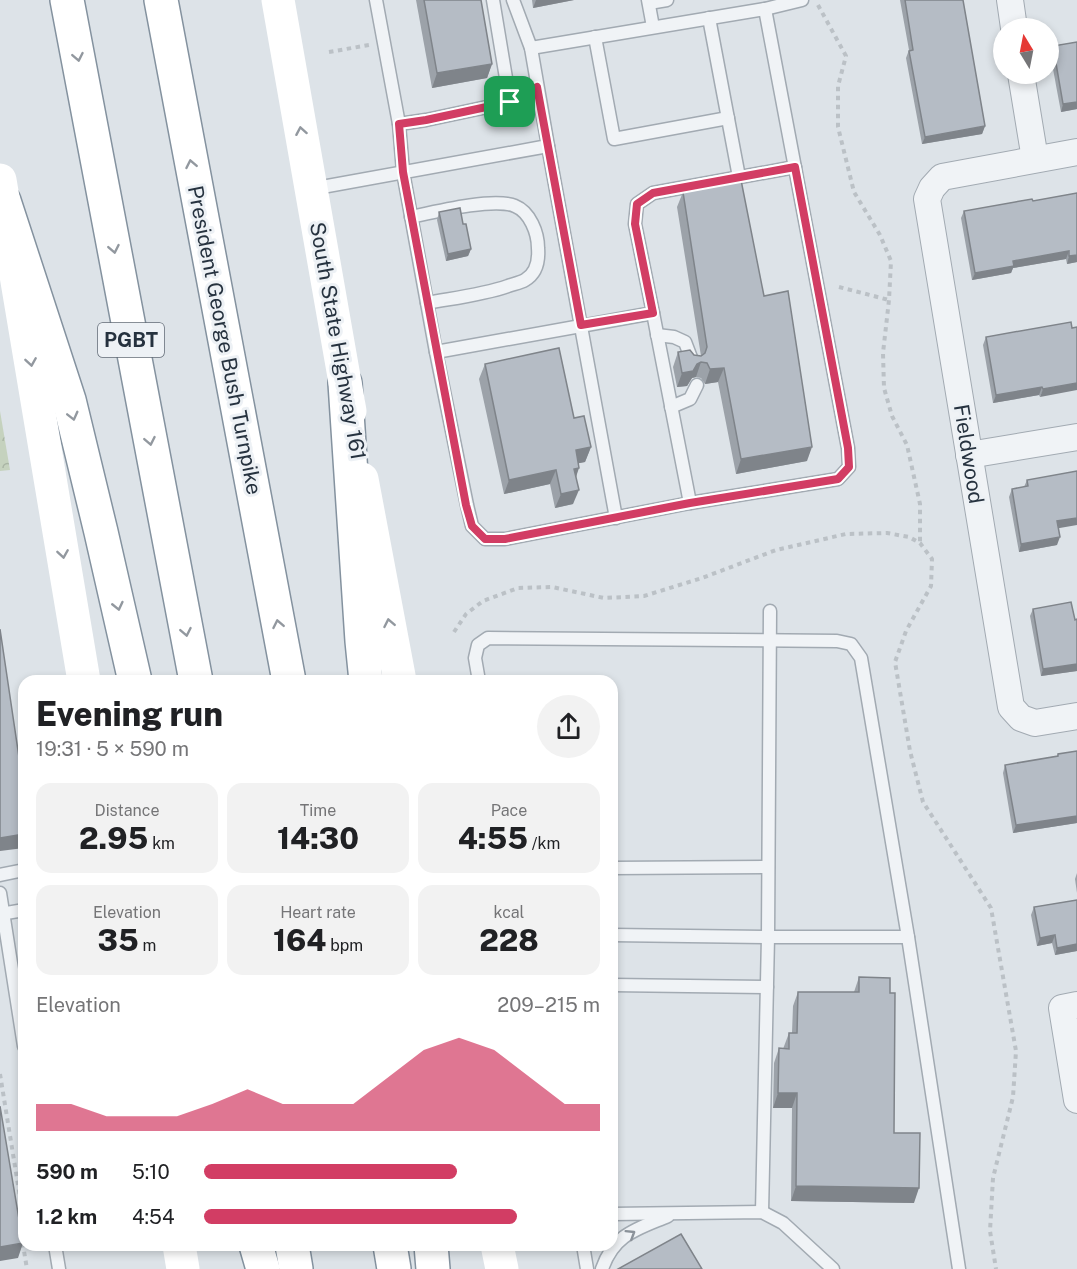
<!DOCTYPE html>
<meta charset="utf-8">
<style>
body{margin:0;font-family:"Public Sans",sans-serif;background:#f2f2f2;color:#202124;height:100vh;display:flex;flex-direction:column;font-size:22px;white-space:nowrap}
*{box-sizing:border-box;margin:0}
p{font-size:20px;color:#757577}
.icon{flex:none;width:33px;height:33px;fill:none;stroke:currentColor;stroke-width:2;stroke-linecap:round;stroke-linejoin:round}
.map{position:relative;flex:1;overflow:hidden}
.sheet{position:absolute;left:18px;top:675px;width:600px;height:576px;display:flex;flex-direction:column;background:#fff;border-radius:18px;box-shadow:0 3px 9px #0003}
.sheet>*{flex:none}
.needle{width:39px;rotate:350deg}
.fabs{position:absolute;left:993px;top:18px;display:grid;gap:12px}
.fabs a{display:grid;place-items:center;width:66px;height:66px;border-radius:50%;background:#fff;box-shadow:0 3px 9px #0003;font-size:30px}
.pin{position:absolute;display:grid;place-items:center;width:51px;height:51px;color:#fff;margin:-26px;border-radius:12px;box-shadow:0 3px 9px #0006}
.round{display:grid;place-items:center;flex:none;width:63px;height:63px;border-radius:32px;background:#f2f2f2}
.head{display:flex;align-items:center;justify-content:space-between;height:102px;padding:0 18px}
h1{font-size:33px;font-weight:800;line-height:45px}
.stats{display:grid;grid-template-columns:repeat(3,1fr);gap:9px;height:102px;padding:6px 18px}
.stats div{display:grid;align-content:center;border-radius:15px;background:#f2f2f2;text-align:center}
.stats b{font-size:30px;font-weight:800}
.stats small{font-size:16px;font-weight:400}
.stats p{font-size:16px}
.chart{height:168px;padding:12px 18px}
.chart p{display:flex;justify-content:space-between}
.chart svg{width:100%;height:108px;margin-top:6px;fill:#d23d64;opacity:.7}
ul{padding:0 18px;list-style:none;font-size:20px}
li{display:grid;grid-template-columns:96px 72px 1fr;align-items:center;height:45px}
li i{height:15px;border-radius:8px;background:#d23d64}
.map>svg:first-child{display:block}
.park{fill:url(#park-crowns)}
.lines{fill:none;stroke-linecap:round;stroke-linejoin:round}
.lane-casing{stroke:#a2aab2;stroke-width:15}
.street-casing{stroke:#a2aab2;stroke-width:28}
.highway-casing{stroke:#84929f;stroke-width:36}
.path{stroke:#bbc1c6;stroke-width:4;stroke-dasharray:4.5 4.5;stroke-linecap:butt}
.lane{stroke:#f0f3f6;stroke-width:12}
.street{stroke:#f0f3f6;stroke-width:26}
.secondary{stroke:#fff;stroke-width:33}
.highway{stroke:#fff;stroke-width:33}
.wall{fill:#9ca2a9}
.shaded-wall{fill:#7f848a}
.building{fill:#b5bcc5;stroke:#7f848a;stroke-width:1.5}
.oneway{stroke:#92989f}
.oneway2{stroke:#8b929a}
.route-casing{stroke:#fff;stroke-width:12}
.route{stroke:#d23d64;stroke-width:8}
.labels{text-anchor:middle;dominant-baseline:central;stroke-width:6;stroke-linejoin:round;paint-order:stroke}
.shield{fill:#edf1f5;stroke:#626b76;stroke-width:1.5}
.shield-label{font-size:20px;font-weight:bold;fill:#26323f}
.street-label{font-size:21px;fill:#26323f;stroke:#edf1f5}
</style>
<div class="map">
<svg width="1077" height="1269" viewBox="0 0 1077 1269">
<defs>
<pattern id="park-crowns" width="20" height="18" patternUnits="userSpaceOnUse" patternTransform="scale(1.5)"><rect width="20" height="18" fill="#c5d2be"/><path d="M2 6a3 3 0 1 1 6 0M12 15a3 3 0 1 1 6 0" fill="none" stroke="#a9b5a4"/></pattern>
</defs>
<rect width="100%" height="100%" fill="#dde3e8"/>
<polygon class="park" points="0,411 10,470 0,471"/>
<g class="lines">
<defs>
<g id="lane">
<polyline points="376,0 399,124 403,172 436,352 467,505 472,526 485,539 505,539 690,503 838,479 849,467 848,448 765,9"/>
<polyline points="493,0 510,102"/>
<polyline points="648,0 653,27"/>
<polyline points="649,3 667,0"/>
<polyline points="709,18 739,177"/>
<polyline points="595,37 614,139 728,118"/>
<polyline points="531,48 765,9 802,0"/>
<polyline points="399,124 426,120 510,102 537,87"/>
<polyline points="548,146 616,518"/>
<polyline points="311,189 548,146 531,48 513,0"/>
<path d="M 411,217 C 434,212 494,197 515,206 C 530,212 538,233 538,248 C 539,261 537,273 525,280 C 520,283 513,284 508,286 C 482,295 454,298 427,303"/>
<polyline points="653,313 690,503"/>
<polyline points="657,335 674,337 685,342 693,363"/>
<polyline points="436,352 653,313 635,224 637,204 653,193 795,167"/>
<polyline points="671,407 690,399 697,385"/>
<polyline points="479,681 475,658 478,645 488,638 837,641 851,644 861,658 908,937 959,1269"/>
<polyline points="612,868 768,867"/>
<polyline points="0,875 24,870"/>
<polyline points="0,893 24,1046"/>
<polyline points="0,914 24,910"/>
<polyline points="612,935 768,937 908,937"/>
<polyline points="612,985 767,987"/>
<polyline points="762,1212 768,937 770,611"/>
<polyline points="612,1214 762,1212 783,1223 833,1269"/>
<polyline points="55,1245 59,1269"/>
<polyline points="583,1245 587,1269"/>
<path d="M 602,1269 C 614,1234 637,1229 668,1216"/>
</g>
<g id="street">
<polyline points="1010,0 1014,28"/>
<polyline points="1021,74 1035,159"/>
<polyline points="1077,152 942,177 932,188 927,199 1011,707 1021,718 1035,723 1077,716"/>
<polyline points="969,455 1077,437"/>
<polyline points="1077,1005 1062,1008 1077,1100"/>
</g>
<g id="highway">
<polyline points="67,0 196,681"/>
<polyline points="161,0 289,681"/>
<polyline points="4,201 69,400 101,532 135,681"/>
<polyline points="345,383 362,641 366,681"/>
<polyline points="256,1245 263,1269"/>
<polyline points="292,1245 296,1269"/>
<polyline points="390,1245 394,1269"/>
<polyline points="431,1245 433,1269"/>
</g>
</defs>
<use href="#lane" class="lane-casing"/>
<use href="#street" class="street-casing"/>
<use href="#highway" class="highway-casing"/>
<g class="path">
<polyline points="818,5 846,56 838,86 838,127 854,192 880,235 891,261 889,300 883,353 884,388 892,416 907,445 920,504 920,542"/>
<polyline points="329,52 369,45"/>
<polyline points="839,287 889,300"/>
<polyline points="454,632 466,614 483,601 518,588 552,587 604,598 644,596 702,578 776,550 846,534 887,533 909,537 920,543 932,559 931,586 906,631 895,662 910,751 923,802 991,908 1016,1051 1013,1097 993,1178 990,1231 996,1269"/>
<polyline points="0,1074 24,1222 22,1239 27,1269"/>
</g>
<use href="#lane" class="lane"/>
<use href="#street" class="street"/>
<g class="secondary">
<polyline points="278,0 350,411"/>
<polyline points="0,180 84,681"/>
<polyline points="362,479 400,681"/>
<polyline points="179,1245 183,1269"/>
<polyline points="497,1245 502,1269"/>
</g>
<use href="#highway" class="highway"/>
</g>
<g class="wall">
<polygon points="416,0 481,0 492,64 487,78 432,88"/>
<polygon points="532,0 574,0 533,8"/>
<polygon points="900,0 963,0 985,126 982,134 922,144 906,58 909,50"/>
<polygon points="1077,42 1077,109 1061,112 1050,53 1053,46"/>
<polygon points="683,192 764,296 807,461 736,474 718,382 705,384 701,378 696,377 692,378 687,386 677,387 673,367 678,352 701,356 677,207"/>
<polygon points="1077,193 1077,262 1067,264 1066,259 1013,268 1011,273 972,280 961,218 964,211 1033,201"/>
<polygon points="439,212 463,224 471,249 468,256 446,261 437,220"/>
<polygon points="1072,328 1040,397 1039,395 993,403 983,345 986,337"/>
<polygon points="485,364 574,418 591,447 585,462 578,463 573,504 555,508 550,484 504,494 479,379"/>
<polygon points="1027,480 1058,528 1057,545 1019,552 1009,497 1012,489 1024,487"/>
<polygon points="1033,609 1075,620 1077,619 1077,671 1041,676 1030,616"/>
<polygon points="1077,751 1077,823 1013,833 1003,773 1005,765 1057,756 1058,754"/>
<polygon points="1077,873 1077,893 1075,879"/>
<polygon points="1077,900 1077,951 1055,955 1052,943 1037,946 1031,915 1034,907"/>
<polygon points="859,977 890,993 894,1133 914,1203 791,1201 792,1108 773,1108 774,1063 779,1048 783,1049 789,1033 792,1033 793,1006 798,992 854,992"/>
</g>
<g class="shaded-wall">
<polygon points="536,0 574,0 533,8"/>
<polygon points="492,64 487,78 432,88 437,73"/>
<polygon points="1077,102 1077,109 1061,112 1063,104"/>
<polygon points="985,126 982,134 922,144 925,137"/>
<polygon points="471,249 468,256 446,261 448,254"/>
<polygon points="1069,251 1066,259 1013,268 1011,273 972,280 975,273 1013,261"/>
<polygon points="1077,255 1077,262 1067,264 1069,256"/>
<polygon points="701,362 696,377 692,378 687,386 677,387 682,373"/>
<polygon points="724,368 718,382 705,384 710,369"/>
<polygon points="1077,383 1077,390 1040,397 1043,389"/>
<polygon points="1042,387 1039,395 993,403 996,395"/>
<polygon points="591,447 585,462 570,465 576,450"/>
<polygon points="812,447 807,461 736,474 741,459"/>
<polygon points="579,468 574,483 574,469"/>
<polygon points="556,470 550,484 504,494 509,480"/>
<polygon points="579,490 573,504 555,508 561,494"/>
<polygon points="1077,518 1077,525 1054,529 1057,521"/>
<polygon points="1060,537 1057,545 1019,552 1021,544"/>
<polygon points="1077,664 1077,671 1041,676 1043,669"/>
<polygon points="1077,816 1077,823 1013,833 1016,825"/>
<polygon points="24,834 24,848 0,851 0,838"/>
<polygon points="1055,935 1052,943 1037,946 1040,938"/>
<polygon points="1077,944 1077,951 1055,955 1057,948"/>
<polygon points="778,1093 797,1093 792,1108 773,1108"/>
<polygon points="796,1186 919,1188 914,1203 791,1201"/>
<polygon points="23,1243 18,1258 0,1261 0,1247"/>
</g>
<g class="building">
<polygon points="424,0 481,0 492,64 437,73"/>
<polygon points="905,0 963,0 985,126 925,137 909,51 913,50"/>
<polygon points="1077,42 1077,102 1063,104 1053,46"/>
<polygon points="741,180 764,296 788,291 812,447 741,459 724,368 710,369 707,363 701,362 697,364 693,371 682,373 678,352 690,350 694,355 701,356 705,353 707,347 683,192"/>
<polygon points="1077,193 1077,255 1069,256 1069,251 1013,261 1014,266 975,273 964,211 1032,199 1033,201"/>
<polygon points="460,208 463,224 466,224 471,249 448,254 439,212"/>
<polygon points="1071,322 1072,328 1077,327 1077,383 1043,389 1042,387 996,395 986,337"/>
<polygon points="559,348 574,418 584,416 591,447 576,450 579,468 574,469 579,490 561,494 556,470 509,480 485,364"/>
<polygon points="1077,471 1077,518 1057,521 1060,537 1021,544 1012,489 1028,486 1027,480"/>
<polygon points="1071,602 1075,620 1077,619 1077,664 1043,669 1033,609"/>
<polygon points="0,629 24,791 24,834 0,838"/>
<polygon points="1077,751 1077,816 1016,825 1005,765 1058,756 1058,754"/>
<polygon points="1077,900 1077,944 1057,948 1055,935 1040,938 1034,907"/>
<polygon points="859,977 890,978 890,993 895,993 894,1133 920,1133 919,1188 796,1186 797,1093 778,1093 779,1048 789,1049 789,1033 797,1033 798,992 859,992"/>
<polygon points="0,1106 23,1243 0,1247"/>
<polygon points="681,1234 702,1269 618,1269"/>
</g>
<defs><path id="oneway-chevron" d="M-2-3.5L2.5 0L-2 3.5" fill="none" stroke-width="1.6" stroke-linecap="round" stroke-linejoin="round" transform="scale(1.5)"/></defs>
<g class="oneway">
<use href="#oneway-chevron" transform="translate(78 57) rotate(79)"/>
<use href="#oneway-chevron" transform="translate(301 131) rotate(-100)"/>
<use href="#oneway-chevron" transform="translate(191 164) rotate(-101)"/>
<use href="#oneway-chevron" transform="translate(114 249) rotate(79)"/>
<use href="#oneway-chevron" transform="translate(31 362) rotate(81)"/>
<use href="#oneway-chevron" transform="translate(73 416) rotate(76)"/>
<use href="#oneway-chevron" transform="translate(150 441) rotate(79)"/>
<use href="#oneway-chevron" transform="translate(63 554) rotate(81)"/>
<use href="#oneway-chevron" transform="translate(118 606) rotate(77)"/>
<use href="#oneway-chevron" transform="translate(389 623) rotate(-101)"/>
<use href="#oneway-chevron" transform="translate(278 624) rotate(-101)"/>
<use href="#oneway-chevron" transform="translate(186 632) rotate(79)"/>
</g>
<use class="oneway2" href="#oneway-chevron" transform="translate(631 1234) rotate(-32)"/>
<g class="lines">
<defs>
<polygon id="route" points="537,87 581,325 653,313 635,224 637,204 653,193 795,167 848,448 849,467 838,479 690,503 505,539 485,539 472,526 466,505 403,172 399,124 426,120 510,102"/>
</defs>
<use href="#route" class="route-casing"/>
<use href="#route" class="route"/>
</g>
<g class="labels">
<rect class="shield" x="98" y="323" width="66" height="34" rx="4.5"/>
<g class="shield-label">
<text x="131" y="340">PGBT</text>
</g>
<g class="street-label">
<text transform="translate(225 340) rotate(79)">President George Bush Turnpike</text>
<text transform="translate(338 341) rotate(80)">South State Highway 161</text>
<text transform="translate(969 454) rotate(81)">Fieldwood</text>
</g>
</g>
</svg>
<div class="fabs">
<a><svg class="needle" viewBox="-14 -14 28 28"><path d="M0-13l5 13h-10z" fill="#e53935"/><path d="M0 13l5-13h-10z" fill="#757577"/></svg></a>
</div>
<div class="pin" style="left:510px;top:102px;background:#1e9e55"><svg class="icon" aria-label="arrive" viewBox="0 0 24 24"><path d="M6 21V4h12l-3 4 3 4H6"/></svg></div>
<section class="sheet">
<div class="head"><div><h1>Evening run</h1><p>19:31 · 5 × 590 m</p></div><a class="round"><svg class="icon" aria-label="share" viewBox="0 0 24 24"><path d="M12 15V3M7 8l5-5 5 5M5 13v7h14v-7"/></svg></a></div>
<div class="stats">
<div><p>Distance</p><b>2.95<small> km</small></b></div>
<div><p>Time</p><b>14:30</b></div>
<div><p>Pace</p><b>4:55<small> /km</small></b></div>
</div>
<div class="stats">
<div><p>Elevation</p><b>35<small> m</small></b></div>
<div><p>Heart rate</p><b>164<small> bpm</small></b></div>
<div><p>kcal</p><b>228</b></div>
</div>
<div class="chart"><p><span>Elevation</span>209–215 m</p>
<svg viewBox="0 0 160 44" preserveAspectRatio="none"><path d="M0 44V33L10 33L20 38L30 38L40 38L50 33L60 27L70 33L80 33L90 33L100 22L110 11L120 6L130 11L140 22L150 33L160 33V44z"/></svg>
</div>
<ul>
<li><b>590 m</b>5:10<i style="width:64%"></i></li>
<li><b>1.2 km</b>4:54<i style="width:79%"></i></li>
</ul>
</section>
</div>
